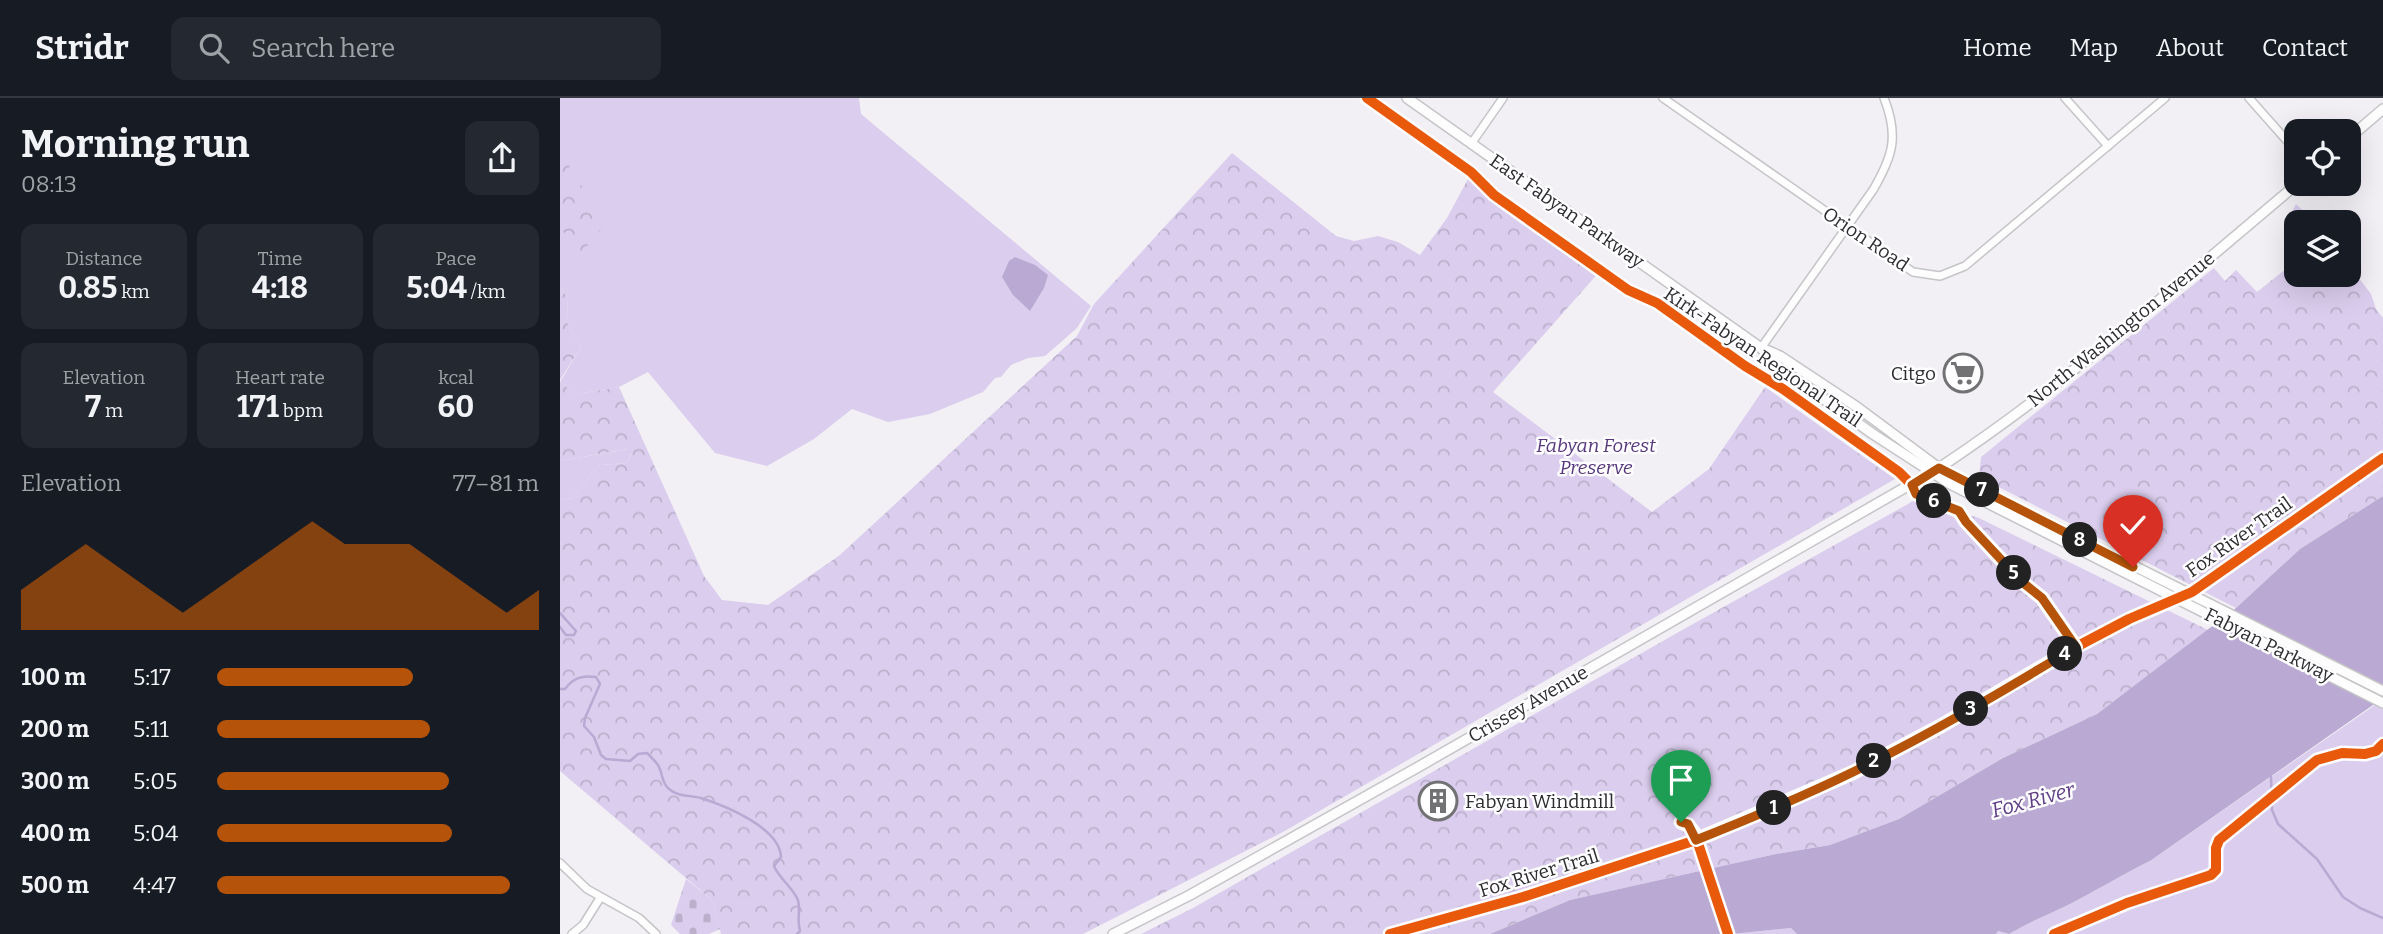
<!DOCTYPE html>
<meta charset="utf-8">
<style>
body{margin:0;font-family:Bitter,serif;background:#242831;color:#f1f3f6;height:100vh;display:flex;flex-direction:column;font-size:26px;white-space:nowrap}
*{box-sizing:border-box;margin:0}
p{font-size:23px;color:#9ea1a6}
.icon{flex:none;width:38px;height:38px;fill:none;stroke:currentColor;stroke-width:2;stroke-linecap:round;stroke-linejoin:round}
.map{position:relative;flex:1;overflow:hidden}
.drawer{display:flex;flex-direction:column;background:#171b24;width:560px}
.drawer>*{flex:none}
.tools{position:absolute;left:1724px;top:21px;display:grid;gap:14px}
.tools a{display:grid;place-items:center;width:77px;height:77px;border-radius:14px;background:#171b24;box-shadow:0 7px 28px #0002;font-size:35px}
.pin{position:absolute;display:grid;place-items:center;width:60px;height:60px;color:#fff;margin:-72px -30px;border-radius:50% 50% 50% 0;rotate:-45deg;box-shadow:0 0 7px #0007}
.pin .icon{rotate:45deg}
.km{position:absolute;width:35px;height:35px;margin:-18px;border-radius:50%;background:#222;color:#fff;font-size:19px;line-height:35px;text-align:center}
.round{display:grid;place-items:center;flex:none;width:74px;height:74px;border-radius:14px;background:#242831}
.head{display:flex;align-items:center;justify-content:space-between;height:119px;padding:0 21px}
h1{font-size:38px;font-weight:700;line-height:52px}
.stats{display:grid;grid-template-columns:repeat(3,1fr);gap:10px;height:119px;padding:7px 21px}
.stats div{display:grid;align-content:center;border-radius:14px;background:#242831;text-align:center}
.stats b{font-size:30px;font-weight:700}
.stats small{font-size:19px;font-weight:400}
.stats p{font-size:19px}
.chart{height:196px;padding:14px 21px}
.chart p{display:flex;justify-content:space-between}
.chart svg{width:100%;height:126px;margin-top:7px;fill:#b45309;opacity:.7}
ul{padding:0 21px;list-style:none;font-size:23px}
li{display:grid;grid-template-columns:112px 84px 1fr;align-items:center;height:52px}
li i{height:18px;border-radius:9px;background:#b45309}
header{display:flex;align-items:center;gap:42px;box-sizing:border-box;height:98px;padding:0 35px;background:#171b24;border-bottom:2px solid #363941}
header strong{font-size:33px}
nav{display:flex;gap:38px;margin-inline-start:auto;font-size:24px}
.search{width:490px;height:63px;background:#242831;display:flex;align-items:center;gap:18px;box-sizing:border-box;padding:0 24px;border-radius:14px;color:#9ea1a6;font-size:26px}
main{display:flex;flex:1;min-height:0}
.map>svg:first-child{display:block}
.green{fill:#dacded}
.forest{fill:url(#forest-crowns)}
.cemetery{fill:url(#cemetery-stones)}
.water{fill:#b9a9d3}
.lines{fill:none;stroke-linecap:round;stroke-linejoin:round}
.stream{stroke:#b9a9d3;stroke-width:2.5}
.minor-casing{stroke:#c5c4c7;stroke-width:10}
.major-casing{stroke:#c5c4c7;stroke-width:12}
.minor{stroke:#fdfdfe;stroke-width:7}
.major{stroke:#fdfdfe;stroke-width:9}
.cycleway-casing{stroke:#fefdff;stroke-width:15}
.cycleway{stroke:#e8590c;stroke-width:10}
.route-casing{stroke:#fff;stroke-width:14}
.route{stroke:#b45309;stroke-width:9}
.labels{text-anchor:middle;dominant-baseline:central;stroke-width:5;stroke-linejoin:round;paint-order:stroke}
.street-label{font-size:19px;fill:#2d2c2f;stroke:#fefdff}
.poi-label{font-size:19px;fill:#2d2c2f;stroke:#fefdff;text-anchor:end}
.park-label{font-size:19px;font-style:italic;fill:#56377d;stroke:#fefdff}
.water-label{font-size:21px;font-style:italic;fill:#5f3f86;stroke:#fefdff}
</style>
<header>
<strong>Stridr</strong>
<div class="search"><svg class="icon" aria-label="search" viewBox="0 0 24 24"><circle cx="10" cy="10" r="6"/><path d="M15 15l6 6"/></svg>Search here</div>
<nav><a>Home</a><a>Map</a><a>About</a><a>Contact</a></nav>
</header>
<main>
<section class="drawer">
<div class="head"><div><h1>Morning run</h1><p>08:13</p></div><a class="round"><svg class="icon" aria-label="share" viewBox="0 0 24 24"><path d="M12 15V3M7 8l5-5 5 5M5 13v7h14v-7"/></svg></a></div>
<div class="stats">
<div><p>Distance</p><b>0.85<small> km</small></b></div>
<div><p>Time</p><b>4:18</b></div>
<div><p>Pace</p><b>5:04<small> /km</small></b></div>
</div>
<div class="stats">
<div><p>Elevation</p><b>7<small> m</small></b></div>
<div><p>Heart rate</p><b>171<small> bpm</small></b></div>
<div><p>kcal</p><b>60</b></div>
</div>
<div class="chart"><p><span>Elevation</span>77–81 m</p>
<svg viewBox="0 0 160 44" preserveAspectRatio="none"><path d="M0 44V30L10 22L20 14L30 22L40 30L50 38L60 30L70 22L80 14L90 6L100 14L110 14L120 14L130 22L140 30L150 38L160 30V44z"/></svg>
</div>
<ul>
<li><b>100 m</b>5:17<i style="width:61%"></i></li>
<li><b>200 m</b>5:11<i style="width:66%"></i></li>
<li><b>300 m</b>5:05<i style="width:72%"></i></li>
<li><b>400 m</b>5:04<i style="width:73%"></i></li>
<li><b>500 m</b>4:47<i style="width:91%"></i></li>
</ul>
</section>
<div class="map">
<svg width="1823" height="836" viewBox="0 0 1823 836">
<defs>
<pattern id="forest-crowns" width="20" height="18" patternUnits="userSpaceOnUse" patternTransform="scale(1.75)"><rect width="20" height="18" fill="#dacded"/><path d="M2 6a3 3 0 1 1 6 0M12 15a3 3 0 1 1 6 0" fill="none" stroke="#bbb0cc"/></pattern>
<pattern id="cemetery-stones" width="16" height="16" patternUnits="userSpaceOnUse" patternTransform="scale(1.75)"><rect width="16" height="16" fill="#dacded"/><path d="M2 7V4a2 2 0 0 1 4 0v3zM10 15v-3a2 2 0 0 1 4 0v3z" fill="#bbb0cc"/></pattern>
</defs>
<rect width="100%" height="100%" fill="#f2f0f5"/>
<g class="green">
<polygon points="0,0 299,0 301,16 531,208 517,230 485,258 468,260 451,267 441,279 435,280 423,294 370,316 328,324 292,311 254,341 207,368 155,355 88,274 59,289 16,296 0,284 21,249 7,224 8,199 0,191"/>
<polygon points="68,351 71,355 67,365 40,367 12,400 0,402 0,363"/>
<path d="M 1815,607 L 1823,611 L 1823,836 L 1436,836 L 1437,833 L 1449,836 C 1468,823 1488,817 1508,807 C 1536,793 1562,775 1590,763 Z"/>
<polygon points="1231,830 1237,836 1172,836"/>
</g>
<g class="forest">
<polygon points="0,53 45,126 20,157 0,129"/>
<polygon points="672,55 776,138 794,143 818,138 838,144 860,157 887,120 909,79 1041,172 933,294 1092,414 1149,371 1205,289 1335,381 723,734 523,836 161,836 153,803 0,673 0,402 12,400 40,367 67,365 71,356 67,351 0,363 0,284 16,296 59,289 144,478 162,502 208,507 280,457 517,238 534,206"/>
<polygon points="1736,106 1755,124 1736,124 1736,139 1725,127"/>
<polygon points="1736,163 1736,177 1788,177 1789,167 1811,196 1816,211 1823,220 1823,398 1740,451 1676,510 1419,379 1421,359 1654,170 1665,183 1676,172 1697,194"/>
<polygon points="0,191 8,199 7,224 21,249 0,282"/>
<polygon points="1357,401 1419,420 1648,532 1537,616 1443,660 1339,721 1270,747 1216,756 1010,802 930,836 581,836 633,810 1124,531"/>
</g>
<polygon class="cemetery" points="126,781 153,803 160,831 149,836 120,836 111,827"/>
<g class="water">
<polygon points="455,159 475,167 488,177 484,190 470,213 453,197 442,179 449,163"/>
<path d="M 1823,398 L 1823,600 L 1590,763 C 1562,776 1536,793 1508,807 C 1488,817 1468,824 1449,836 L 1438,833 L 1436,836 L 1237,836 L 1231,830 L 1172,836 L 930,836 L 1010,802 L 1216,756 L 1270,747 L 1339,721 L 1443,660 L 1537,616 L 1676,510 L 1740,451 Z"/>
</g>
<g class="lines">
<g class="stream">
<polyline points="0,515 16,533 14,537 6,537 0,529"/>
<path d="M 0,591 L 5,591 C 13,580 22,577 36,579 L 40,586 L 25,620 L 24,628 L 34,639 L 41,657 L 46,661 L 70,663 L 78,656 L 87,655 C 90,658 95,663 98,667 C 103,675 101,685 109,691 C 118,699 130,697 141,700 C 166,708 220,730 221,759 L 214,768 C 219,780 231,788 237,800 C 242,810 236,821 240,833 L 237,836"/>
<polyline points="1711,679 1712,712 1718,726 1757,761 1783,799 1800,810 1823,820"/>
</g>
<defs>
<g id="minor">
<polyline points="1103,0 1353,174 1380,178 1405,168 1605,0"/>
<polyline points="1505,0 1548,48"/>
<polyline points="1689,0 1736,53"/>
<polyline points="911,46 943,0"/>
<path d="M 1201,250 L 1313,92 C 1333,58 1339,38 1324,0"/>
<polyline points="0,765 27,791 79,820 96,836"/>
<polyline points="12,836 23,827 40,800"/>
</g>
<g id="major">
<polyline points="847,0 1201,250 1220,270 1313,336 1390,386 1823,605"/>
<polyline points="1788,41 1823,11"/>
<polyline points="1204,251 1220,258 1297,309 1379,370 1823,593"/>
<path d="M 553,836 L 630,797 L 860,668 L 1379,370 C 1506,286 1620,184 1737,86"/>
</g>
</defs>
<use href="#minor" class="minor-casing"/>
<use href="#major" class="major-casing"/>
<use href="#minor" class="minor"/>
<use href="#major" class="major"/>
<defs>
<g id="cycleway">
<polyline points="807,0 911,74 934,97 1068,192 1097,205 1185,268 1223,291 1339,374 1352,387 1356,396 1399,413 1406,424 1462,484 1482,500 1516,549"/>
<polyline points="1121,724 1128,727 1135,736 1168,836"/>
<polyline points="830,836 963,799 1136,742 1292,675 1379,629 1516,549 1569,521 1632,494 1823,360"/>
<polyline points="1494,836 1567,805 1651,777 1656,772 1656,750 1659,742 1757,662 1782,655 1805,656 1816,653 1823,646"/>
</g>
</defs>
<use href="#cycleway" class="cycleway-casing"/>
<use href="#cycleway" class="cycleway"/>
</g>
<g class="lines">
<defs>
<path id="route" d="M 1121,724 L 1128,726 L 1136,742 C 1189,721 1242,699 1293,674 C 1369,637 1443,593 1516,549 L 1482,500 L 1462,484 L 1406,424 L 1399,413 L 1356,396 L 1352,387 L 1379,370 L 1573,469"/>
</defs>
<use href="#route" class="route-casing"/>
<use href="#route" class="route"/>
</g>
<defs>
<symbol id="supermarket-ring" viewBox="-11 -11 22 22"><circle r="9.5" fill="#fefdff" stroke="#727174" stroke-width="1.5"/><path d="M-6-5.5h2.5l.6 2H6L4.5 2H-2.5L-4.4-4H-6ZM-1.5 3.2a1.3 1.3 0 1 0 .1 0ZM3 3.2a1.3 1.3 0 1 0 .1 0Z" fill="#727174"/></symbol>
<symbol id="building-ring" viewBox="-11 -11 22 22"><circle r="9.5" fill="#fefdff" stroke="#727174" stroke-width="1.5"/><path d="M-4-6H4V6H1V3H-1V6H-4ZM-2.5-4.3h1.7v1.8h-1.7ZM.8-4.3h1.7v1.8H.8ZM-2.5-1h1.7V.8h-1.7ZM.8-1h1.7V.8H.8Z" fill="#727174"/></symbol>
</defs>
<g fill-rule="evenodd">
<use href="#supermarket-ring" x="1381" y="253" width="44" height="44"/>
<use href="#building-ring" x="856" y="681" width="44" height="44"/>
</g>
<g class="labels">
<g class="street-label">
<text transform="translate(1007 113) rotate(35)">East Fabyan Parkway</text>
<text transform="translate(1306 141) rotate(34)">Orion Road</text>
<text transform="translate(1561 231) rotate(-39)">North Washington Avenue</text>
<text transform="translate(1203 259) rotate(34)">Kirk-Fabyan Regional Trail</text>
<text transform="translate(1679 439) rotate(-35)">Fox River Trail</text>
<text transform="translate(1709 547) rotate(27)">Fabyan Parkway</text>
<text transform="translate(968 606) rotate(-30)">Crissey Avenue</text>
<text transform="translate(979 775) rotate(-17)">Fox River Trail</text>
</g>
<g class="poi-label">
<text x="1376" y="275">Citgo</text>
<text x="905" y="703" text-anchor="start">Fabyan Windmill</text>
</g>
<g class="park-label">
<text x="1036" y="347">Fabyan Forest<tspan x="1036" dy="22">Preserve</tspan></text>
</g>
<g class="water-label">
<text transform="translate(1473 702) rotate(-15)">Fox River</text>
</g>
</g>
</svg>
<div class="tools">
<a><svg class="icon" aria-label="locate" viewBox="0 0 24 24"><circle cx="12" cy="12" r="6"/><path d="M12 2v4M12 18v4M2 12h4M18 12h4"/></svg></a>
<a><svg class="icon" aria-label="layers" viewBox="0 0 24 24"><path d="M12 4l9 5-9 5-9-5zM3 14l9 5 9-5"/></svg></a>
</div>
<div class="pin" style="left:1121px;top:724px;background:#1e9e55"><svg class="icon" aria-label="arrive" viewBox="0 0 24 24"><path d="M6 21V4h12l-3 4 3 4H6"/></svg></div>
<div class="pin" style="left:1573px;top:469px;background:#d93025"><svg class="icon" aria-label="check" viewBox="0 0 24 24"><path d="M5 12l5 5 9-10"/></svg></div>
<b class="km" style="left:1214px;top:710px">1</b>
<b class="km" style="left:1314px;top:663px">2</b>
<b class="km" style="left:1411px;top:611px">3</b>
<b class="km" style="left:1505px;top:556px">4</b>
<b class="km" style="left:1454px;top:475px">5</b>
<b class="km" style="left:1374px;top:403px">6</b>
<b class="km" style="left:1422px;top:392px">7</b>
<b class="km" style="left:1520px;top:442px">8</b>
</div>
</main>
